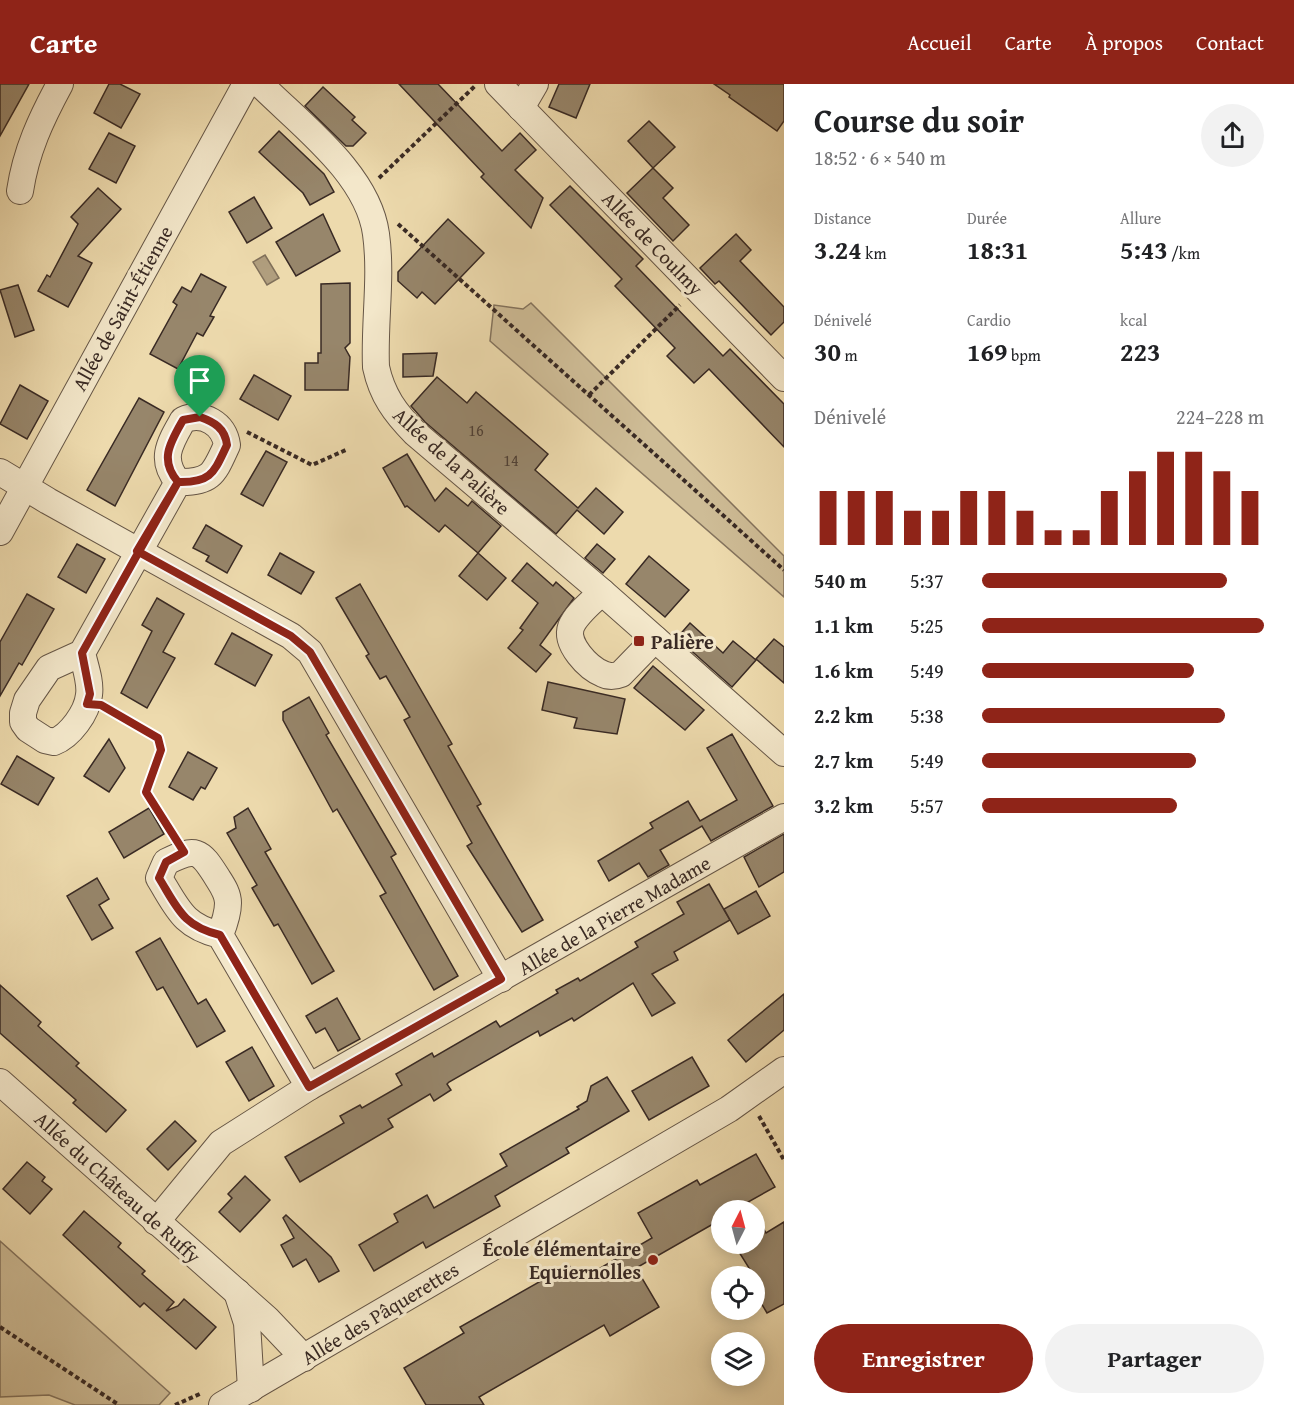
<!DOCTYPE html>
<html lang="fr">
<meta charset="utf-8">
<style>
body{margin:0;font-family:"Gentium Book Plus",serif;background:#f2f2f2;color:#202124;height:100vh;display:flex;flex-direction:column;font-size:22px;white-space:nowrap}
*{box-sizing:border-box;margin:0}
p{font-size:20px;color:#757577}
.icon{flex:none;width:33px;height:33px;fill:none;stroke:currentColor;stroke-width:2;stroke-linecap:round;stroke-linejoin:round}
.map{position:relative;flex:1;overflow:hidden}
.details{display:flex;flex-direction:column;background:#fff;width:510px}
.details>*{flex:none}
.needle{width:39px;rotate:6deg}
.tools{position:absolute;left:711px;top:1116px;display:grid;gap:12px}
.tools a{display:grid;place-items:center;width:54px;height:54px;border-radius:50%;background:#fff;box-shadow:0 3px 15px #0003;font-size:30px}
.pin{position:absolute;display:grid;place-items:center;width:51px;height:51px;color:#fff;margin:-62px -26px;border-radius:50% 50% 50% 0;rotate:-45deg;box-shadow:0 0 6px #0007}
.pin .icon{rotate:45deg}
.round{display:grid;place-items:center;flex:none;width:63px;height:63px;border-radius:32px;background:#f2f2f2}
.head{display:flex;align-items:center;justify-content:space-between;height:102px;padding:0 30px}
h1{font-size:33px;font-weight:600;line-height:45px}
.stats{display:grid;grid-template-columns:repeat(3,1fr);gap:9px;height:102px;padding:6px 30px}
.stats div{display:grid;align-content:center}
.stats b{font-size:26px;font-weight:600}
.stats small{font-size:16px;font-weight:400}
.stats p{font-size:16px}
.chart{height:168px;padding:12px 30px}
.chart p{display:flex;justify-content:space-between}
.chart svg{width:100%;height:108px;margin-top:6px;stroke:#8f2418;stroke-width:6}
.action{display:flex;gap:12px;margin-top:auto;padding:12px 30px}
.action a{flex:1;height:69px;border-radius:36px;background:#8f2418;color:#fff;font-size:24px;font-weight:600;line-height:69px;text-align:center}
.action a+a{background:#f2f2f2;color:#202124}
ul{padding:0 30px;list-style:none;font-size:20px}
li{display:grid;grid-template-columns:96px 72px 1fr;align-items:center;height:45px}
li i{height:15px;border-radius:8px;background:#8f2418}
header{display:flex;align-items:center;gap:36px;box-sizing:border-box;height:84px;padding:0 30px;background:#8f2418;color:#fff}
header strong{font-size:28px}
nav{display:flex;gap:33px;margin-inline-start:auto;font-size:21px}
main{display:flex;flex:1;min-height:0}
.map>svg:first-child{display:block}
.green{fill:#cebc96;stroke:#84735d;stroke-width:1.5}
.water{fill:#b09e7e;stroke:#80705a;stroke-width:1.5}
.building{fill:#97866b;stroke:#392a24;stroke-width:1.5}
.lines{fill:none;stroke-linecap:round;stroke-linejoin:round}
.street-casing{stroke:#665646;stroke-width:28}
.path{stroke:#392a24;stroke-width:4;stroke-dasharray:4.5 3;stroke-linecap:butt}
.street{stroke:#f3e7ca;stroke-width:26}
.route-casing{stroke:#fff;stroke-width:12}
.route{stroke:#8f2418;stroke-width:8}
.poi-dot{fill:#8f2418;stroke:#f3e7ca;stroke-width:2}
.labels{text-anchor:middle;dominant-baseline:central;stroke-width:6;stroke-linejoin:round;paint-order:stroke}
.number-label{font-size:16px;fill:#504136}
.street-label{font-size:20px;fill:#392a24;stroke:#f3e7ca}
.poi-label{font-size:20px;font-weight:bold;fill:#392a24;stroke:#f3e7ca;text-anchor:start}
</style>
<header>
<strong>Carte</strong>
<nav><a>Accueil</a><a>Carte</a><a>À propos</a><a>Contact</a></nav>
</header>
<main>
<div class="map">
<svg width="784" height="1321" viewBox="0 0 784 1321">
<rect width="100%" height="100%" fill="#eddaad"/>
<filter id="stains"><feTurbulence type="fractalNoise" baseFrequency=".00333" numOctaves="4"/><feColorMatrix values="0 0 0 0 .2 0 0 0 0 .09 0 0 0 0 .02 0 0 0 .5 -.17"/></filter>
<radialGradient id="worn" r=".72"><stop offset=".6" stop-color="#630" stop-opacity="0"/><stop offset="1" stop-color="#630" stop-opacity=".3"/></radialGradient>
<g class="green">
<polygon points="531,219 784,472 784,513 490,257 494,221 523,225"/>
<polygon points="0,1157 170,1309 159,1321 75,1321 49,1311 0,1313"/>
</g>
<polygon class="water" points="265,171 279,194 267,201 253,178"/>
<g class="building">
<polygon points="0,0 29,0 0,52"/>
<polygon points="109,0 120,0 140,10 121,44 94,29"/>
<polygon points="399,0 438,0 502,67 520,49 536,66 515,86 543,114 531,144 481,93 484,90"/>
<polygon points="559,0 590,0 576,34 549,23"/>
<polygon points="714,0 784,0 784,37 777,47 729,13 730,11"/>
<polygon points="323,3 355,33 352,36 366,49 353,62 346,62 305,22"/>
<polygon points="649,37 675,63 653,84 628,57"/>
<polygon points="279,47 324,90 334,108 310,121 303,109 259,68"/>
<polygon points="109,49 135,62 116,99 89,85"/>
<polygon points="653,84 673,104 663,114 689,141 673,157 627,109"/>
<polygon points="570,102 643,175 636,182 723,272 730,265 784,320 784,363 709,285 694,299 667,272 675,264 615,202 622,195 550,121"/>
<polygon points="98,104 121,125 78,172 92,179 68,223 38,207 47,191 50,193 78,140 71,133"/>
<polygon points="254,113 272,144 247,159 229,128"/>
<polygon points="323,130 340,167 296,192 276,158"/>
<polygon points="448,135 484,169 435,220 422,208 417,214 398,197 398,188"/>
<polygon points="736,150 751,166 740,177 784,223 784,238 771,251 719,197 715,200 700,184"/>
<polygon points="201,190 226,203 210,232 214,233 203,252 197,249 178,285 150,270 177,221 173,218 182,203 191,208"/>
<polygon points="350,199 350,259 345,264 350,273 348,306 305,306 305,279 318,279 318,269 321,269 321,200"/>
<polygon points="18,201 34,246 15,253 0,206"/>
<polygon points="437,269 433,292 403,293 403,270"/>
<polygon points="254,291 291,312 278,336 240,315"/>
<polygon points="437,293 467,319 476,308 548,370 535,386 578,424 596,404 623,428 604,450 577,426 556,450 425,338 411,322"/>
<polygon points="20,301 48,317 27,355 0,340"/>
<polygon points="139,314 164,328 115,422 87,406"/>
<polygon points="266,367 287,378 263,422 241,410"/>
<polygon points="407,370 435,417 446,404 468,422 472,417 501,442 478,469 445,441 439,448 407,422 405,423 383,384"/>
<polygon points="206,441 242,462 227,489 206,477 209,472 193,464"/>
<polygon points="77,460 105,475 86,509 58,493"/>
<polygon points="597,460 615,475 603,489 585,474"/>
<polygon points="280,469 314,488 301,510 268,491"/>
<polygon points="478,469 506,494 487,516 459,492"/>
<polygon points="649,472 689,506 665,533 626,500"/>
<polygon points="527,479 553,502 556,498 574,514 540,561 551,570 536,588 508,564 523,546 520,544 538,519 512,497"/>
<polygon points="360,500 452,660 448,662 481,720 477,722 543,836 522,848 467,762 472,759 404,636 410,633 386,592 380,595 366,572 369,570 336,514"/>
<polygon points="27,510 54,525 22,581 19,579 0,612 0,558"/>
<polygon points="157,514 184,530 163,568 175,574 147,624 121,609 152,547 142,541"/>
<polygon points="690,539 723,569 733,557 756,576 732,603 677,554"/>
<polygon points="232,549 272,571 255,602 215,580"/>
<polygon points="774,555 784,563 784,599 756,575"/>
<polygon points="653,582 704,626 685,646 634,604"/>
<polygon points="548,598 625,615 617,650 574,644 577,634 542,626"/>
<polygon points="309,613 329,649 326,651 396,770 391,773 458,892 434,906 380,812 386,809 337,725 333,728 283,636 283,628"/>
<polygon points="732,650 773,722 711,757 702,742 660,766 669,781 648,793 639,779 609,797 598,777 653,744 650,739 688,717 700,737 737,716 707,664"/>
<polygon points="109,655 125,684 109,708 84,692"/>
<polygon points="188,668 217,684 205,705 201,703 193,716 169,703"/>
<polygon points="17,672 54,694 38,721 1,700"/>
<polygon points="149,724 164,750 124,774 109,748"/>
<polygon points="248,724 271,765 265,768 334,887 312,900 278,840 274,842 252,804 257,801 227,749 236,744 234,733"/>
<polygon points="784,750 784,788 759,803 744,773"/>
<polygon points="97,794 109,815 99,821 113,844 92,856 67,812"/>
<polygon points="709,800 730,836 674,868 678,876 652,890 675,919 652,932 633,899 574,937 572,934 540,952 538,947 449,998 447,1000 451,1006 434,1017 430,1010 388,1035 393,1043 300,1098 285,1073 344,1039 340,1032 360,1021 362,1024 402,1001 396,990 432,969 434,973 496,937 500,943 558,909 556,906 578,894 580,897 638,863 635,858 684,830 677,818"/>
<polygon points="756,807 770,832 738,850 724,825"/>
<polygon points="160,854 198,920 206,915 225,947 197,963 163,903 157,906 136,868"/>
<polygon points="0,901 41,938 38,942 79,979 76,982 126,1026 106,1048 73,1019 76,1016 0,949"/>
<polygon points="784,910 784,946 746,978 728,956"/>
<polygon points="337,914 360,955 338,967 325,944 316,949 306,932"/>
<polygon points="252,963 274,1002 249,1017 226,978"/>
<polygon points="692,973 709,1002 649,1036 632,1007"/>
<polygon points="607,993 629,1027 566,1064 569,1069 495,1112 500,1122 426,1164 423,1158 374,1187 359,1161 398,1138 394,1130 427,1111 434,1124 507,1082 500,1070 579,1025 577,1023 587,1017 591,1002"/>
<polygon points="175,1037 196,1057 168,1086 147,1065"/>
<polygon points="756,1070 775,1103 748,1118 753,1126 722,1126 722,1138 720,1136 636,1184 659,1223 610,1252 604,1241 479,1313 484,1321 426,1321 404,1284 464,1249 460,1243 569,1181 578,1197 652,1154 638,1129 697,1096 700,1101"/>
<polygon points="27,1078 45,1093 42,1097 52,1105 30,1130 3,1105"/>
<polygon points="245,1092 270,1116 240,1148 219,1128 232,1114 228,1110"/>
<polygon points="84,1127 121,1159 118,1163 145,1187 142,1190 174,1218 166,1227 178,1222 184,1215 216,1243 196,1265 144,1219 140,1223 63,1151"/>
<polygon points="754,1129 766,1149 784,1138 784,1220 767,1229 754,1207 754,1192 734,1160 754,1160"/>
<polygon points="286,1131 331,1173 339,1187 319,1198 306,1175 293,1183 281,1161 294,1154 283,1134"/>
</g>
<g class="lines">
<defs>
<g id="street">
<path d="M 260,0 C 301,41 368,90 376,150 C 382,193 374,239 376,283 C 382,311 395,329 415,349 L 602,508 L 784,669"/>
<polyline points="498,0 784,294"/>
<polyline points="521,24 535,0"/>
<path d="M 20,107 C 26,67 41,35 60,0"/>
<polyline points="0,388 48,417 291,552 310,568 501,895"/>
<polyline points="0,448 246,0"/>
<path d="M 602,508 C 592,518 576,530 571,543 C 565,560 588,584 603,590 C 609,593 616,592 621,590 L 655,555"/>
<path d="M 82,569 C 85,582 91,598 89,611 C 87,629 70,652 54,658 L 45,656 L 28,645 L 23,638 L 23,629 L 27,616 L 49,584 L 82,569 L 178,398 C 212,399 214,389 227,361 C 224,340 203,327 183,336 C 170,359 159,375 178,398"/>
<path d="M 220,851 C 183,842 178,825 159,794 L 166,778 C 196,763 200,766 217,793 C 222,801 228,809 228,819 C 228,830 224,841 220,851 L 309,1003"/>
<polyline points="0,998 267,1235 304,1274"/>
<polyline points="156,1138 221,1059 309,1003 784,733"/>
<polyline points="237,1208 247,1239 251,1305"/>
<polyline points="222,1321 729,1025 784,986"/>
</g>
</defs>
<use href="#street" class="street-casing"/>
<g class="path">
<polyline points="379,94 475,2"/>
<polyline points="398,140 784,486"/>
<polyline points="589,311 680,221"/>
<polyline points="247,348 312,381 348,365"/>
<polyline points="109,625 158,654 161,666 146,708 173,750"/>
<polyline points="759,1032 784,1076"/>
<polyline points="0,1243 119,1321"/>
<polyline points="175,1321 202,1309"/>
</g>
<use href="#street" class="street"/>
</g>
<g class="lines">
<defs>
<path id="route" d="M 200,333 L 183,336 C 170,359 159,376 178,398 L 82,569 L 90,610 L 87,620 L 101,621 L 158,654 L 161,666 L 146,708 L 184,768 L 166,778 L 159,794 C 178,825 183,842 220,851 L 309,1003 L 501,895 L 310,568 L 291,552 L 137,467 L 178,398 C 212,399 214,388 227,361 C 225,344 214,338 200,333"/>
</defs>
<use href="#route" class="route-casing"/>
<use href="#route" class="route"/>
</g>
<g class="poi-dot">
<rect x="633" y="551" width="12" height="12" rx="3"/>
<circle cx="653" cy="1176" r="6"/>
</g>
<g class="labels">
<g class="number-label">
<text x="476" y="346">16</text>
<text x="511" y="376">14</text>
</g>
<g class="street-label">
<text transform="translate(653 159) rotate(46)">Allée de Coulmy</text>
<text transform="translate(122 224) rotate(-61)">Allée de Saint-Étienne</text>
<text transform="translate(452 377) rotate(42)">Allée de la Palière</text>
<text transform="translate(614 831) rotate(-30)">Allée de la Pierre Madame</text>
<text transform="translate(118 1103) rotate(42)">Allée du Château de Ruffy</text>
<text transform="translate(380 1229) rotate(-31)">Allée des Pâquerettes</text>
</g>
<g class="poi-label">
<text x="651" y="557">Palière</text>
<text x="641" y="1164" text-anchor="end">École élémentaire<tspan x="641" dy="23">Equiernolles</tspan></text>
</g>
</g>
<rect width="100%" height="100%" filter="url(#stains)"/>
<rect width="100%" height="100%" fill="url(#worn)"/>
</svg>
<div class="tools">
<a><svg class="needle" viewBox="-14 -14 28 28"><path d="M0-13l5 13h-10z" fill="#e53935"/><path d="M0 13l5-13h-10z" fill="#757577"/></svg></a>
<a><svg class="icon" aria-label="locate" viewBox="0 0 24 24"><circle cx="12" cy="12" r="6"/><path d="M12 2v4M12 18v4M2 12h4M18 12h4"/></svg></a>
<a><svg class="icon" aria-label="layers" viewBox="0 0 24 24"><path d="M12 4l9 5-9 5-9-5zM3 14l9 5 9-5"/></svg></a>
</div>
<div class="pin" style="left:200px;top:333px;background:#1e9e55"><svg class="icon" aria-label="arrive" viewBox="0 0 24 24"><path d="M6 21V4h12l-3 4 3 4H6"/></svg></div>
</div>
<section class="details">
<div class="head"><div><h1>Course du soir</h1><p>18:52 · 6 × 540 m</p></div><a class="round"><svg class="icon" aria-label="share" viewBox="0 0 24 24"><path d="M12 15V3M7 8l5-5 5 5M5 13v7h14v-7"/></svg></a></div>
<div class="stats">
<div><p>Distance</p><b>3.24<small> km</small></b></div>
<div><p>Durée</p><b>18:31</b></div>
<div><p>Allure</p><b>5:43<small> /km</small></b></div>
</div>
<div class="stats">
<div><p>Dénivelé</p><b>30<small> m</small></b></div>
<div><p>Cardio</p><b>169<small> bpm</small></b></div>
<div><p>kcal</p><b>223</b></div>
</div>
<div class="chart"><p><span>Dénivelé</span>224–228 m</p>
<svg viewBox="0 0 160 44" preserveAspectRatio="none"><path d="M5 44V22M15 44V22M25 44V22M35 44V30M45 44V30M55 44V22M65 44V22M75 44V30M85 44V38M95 44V38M105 44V22M115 44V14M125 44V6M135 44V6M145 44V14M155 44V22"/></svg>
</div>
<ul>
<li><b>540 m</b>5:37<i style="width:87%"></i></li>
<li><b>1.1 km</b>5:25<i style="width:100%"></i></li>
<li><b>1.6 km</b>5:49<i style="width:75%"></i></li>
<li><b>2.2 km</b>5:38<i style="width:86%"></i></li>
<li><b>2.7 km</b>5:49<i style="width:76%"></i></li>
<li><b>3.2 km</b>5:57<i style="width:69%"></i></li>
</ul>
<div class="action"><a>Enregistrer</a><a>Partager</a></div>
</section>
</main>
